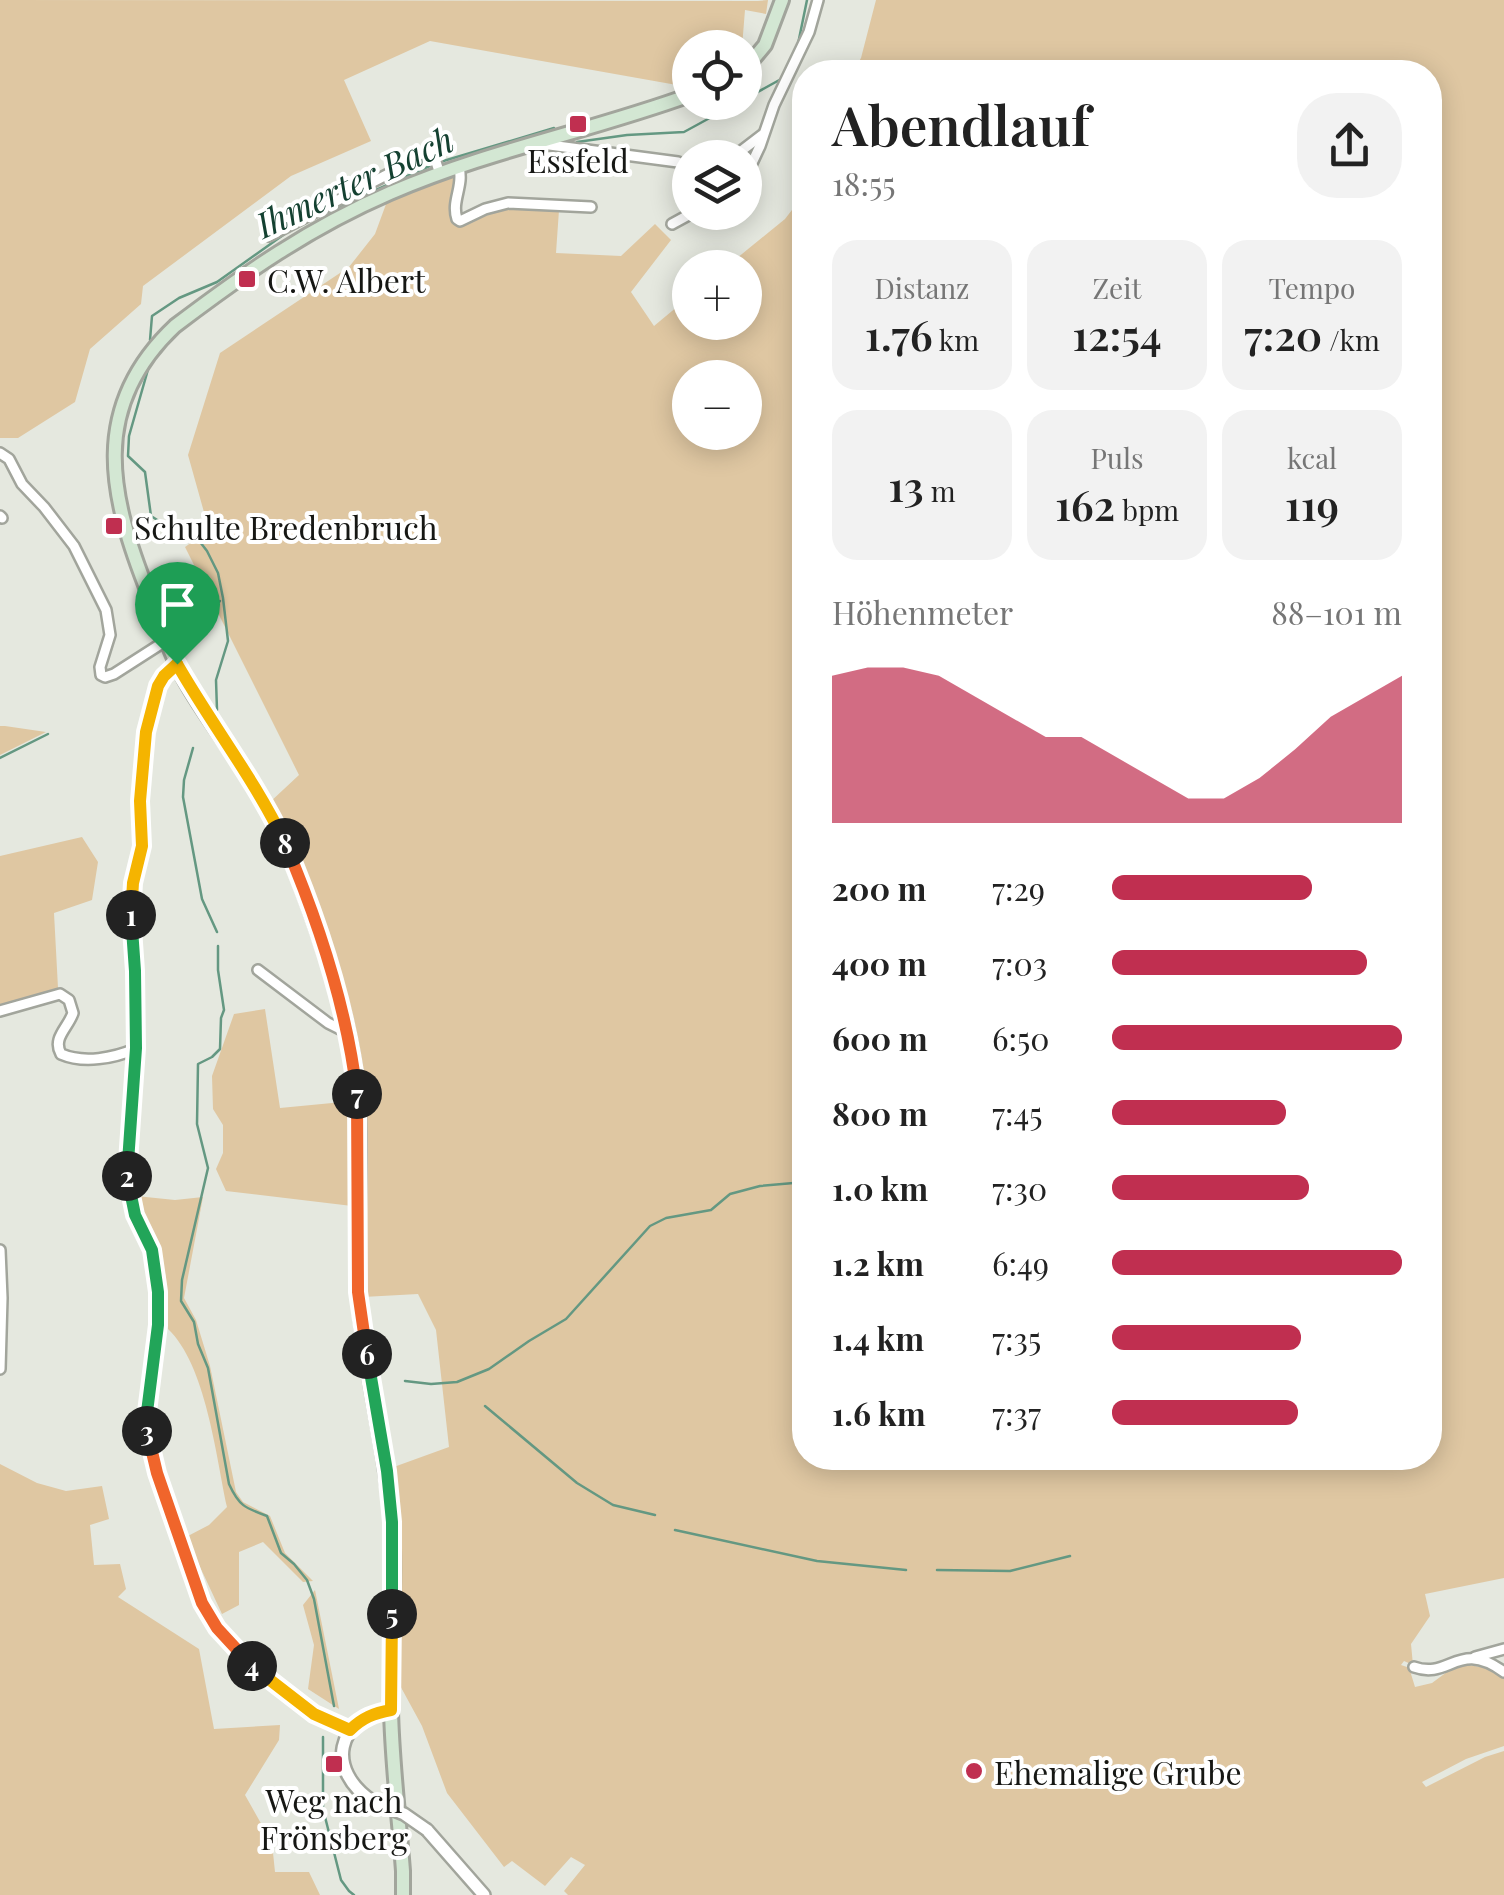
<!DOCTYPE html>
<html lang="de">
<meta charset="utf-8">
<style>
body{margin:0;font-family:"Playfair Display",serif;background:#f2f2f2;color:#222;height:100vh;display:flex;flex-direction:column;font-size:38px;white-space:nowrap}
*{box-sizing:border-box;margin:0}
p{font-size:32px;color:#767676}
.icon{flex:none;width:55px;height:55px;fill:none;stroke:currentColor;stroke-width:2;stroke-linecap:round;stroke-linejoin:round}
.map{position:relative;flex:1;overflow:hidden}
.details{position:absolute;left:792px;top:60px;width:650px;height:1410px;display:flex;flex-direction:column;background:#fff;border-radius:40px;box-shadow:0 5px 25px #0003}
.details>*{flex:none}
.buttons{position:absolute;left:672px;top:30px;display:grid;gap:20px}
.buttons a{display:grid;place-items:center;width:90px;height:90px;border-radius:50%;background:#fff;box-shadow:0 5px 25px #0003;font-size:50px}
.pin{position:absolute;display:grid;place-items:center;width:85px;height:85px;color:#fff;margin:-102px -42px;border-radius:50% 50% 50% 0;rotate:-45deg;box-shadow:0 0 10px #0007}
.pin .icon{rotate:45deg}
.km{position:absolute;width:50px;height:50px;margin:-25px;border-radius:50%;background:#222;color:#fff;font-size:28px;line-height:50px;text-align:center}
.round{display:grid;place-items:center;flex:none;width:105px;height:105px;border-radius:40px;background:#f2f2f2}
.head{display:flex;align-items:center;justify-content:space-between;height:170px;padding:0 40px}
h1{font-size:55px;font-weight:600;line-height:75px}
.metrics{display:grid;grid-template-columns:repeat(3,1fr);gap:15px;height:170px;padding:10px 40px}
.metrics div{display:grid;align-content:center;border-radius:25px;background:#f2f2f2;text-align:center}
.metrics b{font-size:42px;font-weight:600}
.metrics small{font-size:28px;font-weight:400}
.metrics p{font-size:28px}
.chart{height:280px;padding:20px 40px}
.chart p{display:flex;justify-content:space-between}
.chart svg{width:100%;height:180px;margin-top:10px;fill:#c02f50;opacity:.7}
ul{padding:0 40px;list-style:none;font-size:32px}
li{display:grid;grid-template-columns:160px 120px 1fr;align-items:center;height:75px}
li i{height:25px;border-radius:12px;background:#c02f50}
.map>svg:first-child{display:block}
.green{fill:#dfc7a2;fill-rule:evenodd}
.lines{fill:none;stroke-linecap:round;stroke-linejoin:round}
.stream{stroke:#649882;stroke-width:2.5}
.minor-casing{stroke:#a2a59c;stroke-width:14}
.tertiary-casing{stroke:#a2a59c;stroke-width:16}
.secondary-casing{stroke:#a2a59c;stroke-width:18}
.minor{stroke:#fff;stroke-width:9}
.tertiary{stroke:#fff;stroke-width:11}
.secondary{stroke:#d3e7d3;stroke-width:12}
.tertiary-bridge-casing{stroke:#a2a59c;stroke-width:16;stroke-linecap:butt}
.tertiary-bridge{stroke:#fff;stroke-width:11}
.split-1-casing{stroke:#fff;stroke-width:20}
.split-2-casing{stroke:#fff;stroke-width:20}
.split-3-casing{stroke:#fff;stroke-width:20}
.split-4-casing{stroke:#fff;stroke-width:20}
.split-5-casing{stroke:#fff;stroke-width:20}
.split-6-casing{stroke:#fff;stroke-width:20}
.split-7-casing{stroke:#fff;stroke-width:20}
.split-8-casing{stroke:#fff;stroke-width:20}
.split-9-casing{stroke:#fff;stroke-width:20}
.split-1{stroke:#f5b400;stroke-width:12}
.split-2{stroke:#22a559;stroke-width:12}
.split-3{stroke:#22a559;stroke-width:12}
.split-4{stroke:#f0652b;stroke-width:12}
.split-5{stroke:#f5b400;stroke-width:12}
.split-6{stroke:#22a559;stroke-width:12}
.split-7{stroke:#f0652b;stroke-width:12}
.split-8{stroke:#f0652b;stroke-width:12}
.split-9{stroke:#f5b400;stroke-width:12}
.poi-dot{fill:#c02f50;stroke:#fff;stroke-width:4}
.labels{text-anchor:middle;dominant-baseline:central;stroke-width:8;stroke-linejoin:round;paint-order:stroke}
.poi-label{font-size:32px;fill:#161714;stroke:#fff;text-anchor:start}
.water-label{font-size:35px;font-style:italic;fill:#144131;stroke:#fff}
</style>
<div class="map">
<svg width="1504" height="1895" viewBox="0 0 1504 1895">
<rect width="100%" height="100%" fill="#e5e8df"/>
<g class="green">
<polygon points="0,0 758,1 768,0 766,14 745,10 742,47 690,48 690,86 688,87 430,41 344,80 371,141 291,176 143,286 141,304 90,349 75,402 18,438 0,438"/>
<path d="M 876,0 L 1504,0 L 1504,1578 L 1425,1594 L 1430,1616 L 1411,1644 L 1413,1665 L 1404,1661 L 1401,1665 L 1413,1669 L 1411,1674 L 1415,1687 L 1432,1683 L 1455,1666 L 1463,1664 L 1486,1668 L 1504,1679 L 1504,1746 L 1466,1759 L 1422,1782 L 1426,1787 L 1485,1757 L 1504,1751 L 1504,1895 L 568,1895 L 564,1891 L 585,1865 L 571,1857 L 545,1886 L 512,1861 L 504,1867 L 447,1793 L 422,1726 L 397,1680 L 391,1468 L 449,1447 L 436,1330 L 418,1294 L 363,1297 L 353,1043 L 269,803 L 299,775 L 185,547 L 209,530 L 188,455 L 220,353 L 349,267 L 375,234 L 389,196 L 458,170 L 456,220 L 508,204 L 559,210 L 556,253 L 621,256 L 655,224 L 671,240 L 631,292 L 654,326 L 690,296 L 690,322 L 745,322 L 745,268 L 726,267 L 785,219 L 805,193 L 805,1458 L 1430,1458 L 1430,72 L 853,72 L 861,58 ZM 690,378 L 745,378 L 745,432 L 690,432 Z"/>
<polygon points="0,726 5,726 46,732 0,755"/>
<polygon points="82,837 98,862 92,900 54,913 58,988 0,1006 0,856"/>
<polygon points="265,1009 280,1108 353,1101 352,1206 226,1191 216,1169 223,1153 223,1125 213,1109 212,1076 234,1014"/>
<path d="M 136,1196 L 175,1200 L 203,1197 L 184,1298 L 196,1320 L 210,1366 L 236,1492 L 243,1502 L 270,1516 L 285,1553 L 313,1581 L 303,1582 L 263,1542 L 239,1552 L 239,1605 L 222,1614 L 186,1537 L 209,1525 L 227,1507 C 216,1456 206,1365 168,1329 L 166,1278 L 158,1242 Z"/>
<polygon points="0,1464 37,1483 66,1491 102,1486 109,1519 90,1525 94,1565 120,1564 126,1589 118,1597 199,1649 214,1729 280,1725 279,1740 245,1795 272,1843 275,1872 309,1872 320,1895 0,1895"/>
<polygon points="315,1590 339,1709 308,1689 314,1645 303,1605"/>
</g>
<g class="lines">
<g class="stream">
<polyline points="788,66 798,44 807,0"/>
<polyline points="745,99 783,78"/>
<polyline points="577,142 627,135 684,132 739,102"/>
<polyline points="440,162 554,128"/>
<polyline points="150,340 152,316 179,298 217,282 286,233 329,211 432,165"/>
<polyline points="149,366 129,436 128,456 145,472 151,516 184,537 197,538 207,551 218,573 223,598 228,641 216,680 217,710"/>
<path d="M 174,632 C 195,633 208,615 220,601"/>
<polyline points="193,748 184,780 183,797 202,899 217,932"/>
<polyline points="0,758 48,734"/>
<path d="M 218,946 L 218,970 L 224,1010 L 221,1018 L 220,1049 L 212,1057 L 198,1064 L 197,1124 L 208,1168 L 182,1280 L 181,1301 L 194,1322 L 198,1344 L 208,1368 L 229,1484 C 239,1506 245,1508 267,1516 L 281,1553 L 294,1564 L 307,1580 L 314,1599 L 334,1706"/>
<polyline points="405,1381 431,1384 457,1382 489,1369 529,1341 566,1319 650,1226 666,1218 711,1210 730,1194 760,1186 805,1182"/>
<polyline points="485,1406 577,1483 613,1505 655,1515"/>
<polyline points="675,1530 817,1561 906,1570"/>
<polyline points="937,1570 1010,1571 1070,1556"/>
<polyline points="323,1737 323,1809 341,1880 349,1891 354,1895"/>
</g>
<defs>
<g id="minor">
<polyline points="542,144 678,162"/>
<polyline points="732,158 762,135"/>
<path d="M 459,168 C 464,186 451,201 457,219 L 460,221 L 485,209 L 508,203 L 591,207"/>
<polyline points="745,178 760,146 774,105 809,32 818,0"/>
<polyline points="672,224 694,212"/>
<polyline points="269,236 421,157 433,153 440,174"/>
<polyline points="0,453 9,459 22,484 44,507 74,546 106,610 110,635 100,667 101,675 105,677 114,674 167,640"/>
<polyline points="0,516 2,518"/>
<polyline points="177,665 161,679 146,733 139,801 142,846 131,900 135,971 135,1049 126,1174 135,1215 152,1250 158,1292 156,1346 147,1412 147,1433 157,1473 195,1583 210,1618 230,1643 275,1686 314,1714 350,1730"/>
<polyline points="258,970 328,1023 348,1033"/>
<path d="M 0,1011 L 60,994 L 69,1000 L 73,1013 C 68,1028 52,1038 61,1054 C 84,1064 114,1058 135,1049"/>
<polyline points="0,1250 2,1298 0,1369"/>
<polyline points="1475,1657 1504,1649"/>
<path d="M 1414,1667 C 1450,1680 1458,1639 1504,1672"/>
</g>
<g id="tertiary">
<path d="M 372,1801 C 326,1770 335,1718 391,1710"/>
<polyline points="427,1830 484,1895"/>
</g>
<g id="secondary">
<polyline points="745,69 765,45 782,0"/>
<path d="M 403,1895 L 403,1871 C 399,1817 392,1763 391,1709 C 390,1646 396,1584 392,1522 C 386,1446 365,1372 359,1296 C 354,1229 363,1161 357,1093 C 351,1023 327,955 303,889 C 288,848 270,810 246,773 C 223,737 195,702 176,663 C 166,641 158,618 149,595 C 110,497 88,408 175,326 C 245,273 309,228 390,193 C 487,151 591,131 690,95"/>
</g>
</defs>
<use href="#minor" class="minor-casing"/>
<use href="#tertiary" class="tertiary-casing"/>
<use href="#secondary" class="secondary-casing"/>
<use href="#minor" class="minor"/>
<use href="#tertiary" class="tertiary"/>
<use href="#secondary" class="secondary"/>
<defs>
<polyline id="tertiary-bridge" points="372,1801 404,1814 427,1830"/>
</defs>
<use href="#tertiary-bridge" class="tertiary-bridge-casing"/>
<use href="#tertiary-bridge" class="tertiary-bridge"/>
</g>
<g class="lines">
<defs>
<polyline id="split-1" points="131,915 133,883 142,846 140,801 146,732 158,686 164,676 177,664"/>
<polyline id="split-2" points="127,1176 136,1048 135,971 131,915"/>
<polyline id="split-3" points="127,1176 135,1215 152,1250 158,1292 158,1325 147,1412 147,1431"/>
<polyline id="split-4" points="147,1431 157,1473 202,1603 217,1628 252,1666"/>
<path id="split-5" d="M 252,1666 L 314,1714 L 350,1730 C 362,1718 374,1713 391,1710 L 392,1614"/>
<polyline id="split-6" points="367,1354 387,1471 392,1522 392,1614"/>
<polyline id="split-7" points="357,1094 358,1292 367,1354"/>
<path id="split-8" d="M 285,843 C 319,923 347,1008 357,1094"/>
<path id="split-9" d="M 177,664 C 212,725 255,780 285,843"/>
</defs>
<use href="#split-1" class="split-1-casing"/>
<use href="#split-2" class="split-2-casing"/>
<use href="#split-3" class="split-3-casing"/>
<use href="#split-4" class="split-4-casing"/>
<use href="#split-5" class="split-5-casing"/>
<use href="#split-6" class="split-6-casing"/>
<use href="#split-7" class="split-7-casing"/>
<use href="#split-8" class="split-8-casing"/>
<use href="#split-9" class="split-9-casing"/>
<use href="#split-1" class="split-1"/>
<use href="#split-2" class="split-2"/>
<use href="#split-3" class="split-3"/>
<use href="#split-4" class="split-4"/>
<use href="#split-5" class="split-5"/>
<use href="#split-6" class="split-6"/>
<use href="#split-7" class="split-7"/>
<use href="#split-8" class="split-8"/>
<use href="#split-9" class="split-9"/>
</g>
<g class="poi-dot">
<rect x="568" y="114" width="20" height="20" rx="5"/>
<rect x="237" y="269" width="20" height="20" rx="5"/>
<rect x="104" y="516" width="20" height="20" rx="5"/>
<rect x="324" y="1754" width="20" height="20" rx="5"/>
<circle cx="974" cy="1771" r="10"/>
</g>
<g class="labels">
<g class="poi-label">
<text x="578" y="159" text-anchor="middle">Essfeld</text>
<text x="267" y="279">C.W. Albert</text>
<text x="134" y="526">Schulte Bredenbruch</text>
<text x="994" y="1771">Ehemalige Grube</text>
<text x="334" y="1799" text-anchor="middle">Weg nach<tspan x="334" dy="37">Frönsberg</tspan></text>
</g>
<g class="water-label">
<text transform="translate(354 181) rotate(-25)">Ihmerter Bach</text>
</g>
</g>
</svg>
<div class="buttons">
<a><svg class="icon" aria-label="locate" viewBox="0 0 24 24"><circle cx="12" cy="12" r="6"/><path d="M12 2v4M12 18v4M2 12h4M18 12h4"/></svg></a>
<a><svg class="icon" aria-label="layers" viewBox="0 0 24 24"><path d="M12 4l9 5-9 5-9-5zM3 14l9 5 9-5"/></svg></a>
<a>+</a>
<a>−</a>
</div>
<div class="pin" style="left:177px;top:664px;background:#1e9e55"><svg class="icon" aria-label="arrive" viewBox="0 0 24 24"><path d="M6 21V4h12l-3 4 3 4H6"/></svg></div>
<b class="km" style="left:131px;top:915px">1</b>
<b class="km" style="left:127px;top:1176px">2</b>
<b class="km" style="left:147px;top:1431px">3</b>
<b class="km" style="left:252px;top:1666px">4</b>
<b class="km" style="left:392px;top:1614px">5</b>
<b class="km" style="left:367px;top:1354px">6</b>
<b class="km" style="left:357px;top:1094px">7</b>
<b class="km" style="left:285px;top:843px">8</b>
<section class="details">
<div class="head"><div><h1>Abendlauf</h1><p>18:55</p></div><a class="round"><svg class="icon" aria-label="share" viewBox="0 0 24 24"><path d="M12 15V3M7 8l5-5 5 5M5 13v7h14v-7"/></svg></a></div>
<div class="metrics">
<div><p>Distanz</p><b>1.76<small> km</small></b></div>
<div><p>Zeit</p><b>12:54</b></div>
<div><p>Tempo</p><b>7:20<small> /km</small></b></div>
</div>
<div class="metrics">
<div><b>13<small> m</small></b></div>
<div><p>Puls</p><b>162<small> bpm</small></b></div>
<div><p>kcal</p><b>119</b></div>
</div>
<div class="chart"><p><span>Höhenmeter</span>88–101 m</p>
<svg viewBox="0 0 160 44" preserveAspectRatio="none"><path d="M0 44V8L10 6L20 6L30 8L40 13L50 18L60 23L70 23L80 28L90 33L100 38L110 38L120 33L130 26L140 18L150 13L160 8V44z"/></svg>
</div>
<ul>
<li><b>200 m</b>7:29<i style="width:69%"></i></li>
<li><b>400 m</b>7:03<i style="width:88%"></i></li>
<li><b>600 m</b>6:50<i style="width:100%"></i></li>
<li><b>800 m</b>7:45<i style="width:60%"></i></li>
<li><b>1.0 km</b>7:30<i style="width:68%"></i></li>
<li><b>1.2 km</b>6:49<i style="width:100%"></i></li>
<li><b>1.4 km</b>7:35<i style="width:65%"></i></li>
<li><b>1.6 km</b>7:37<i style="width:64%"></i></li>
</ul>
</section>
</div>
